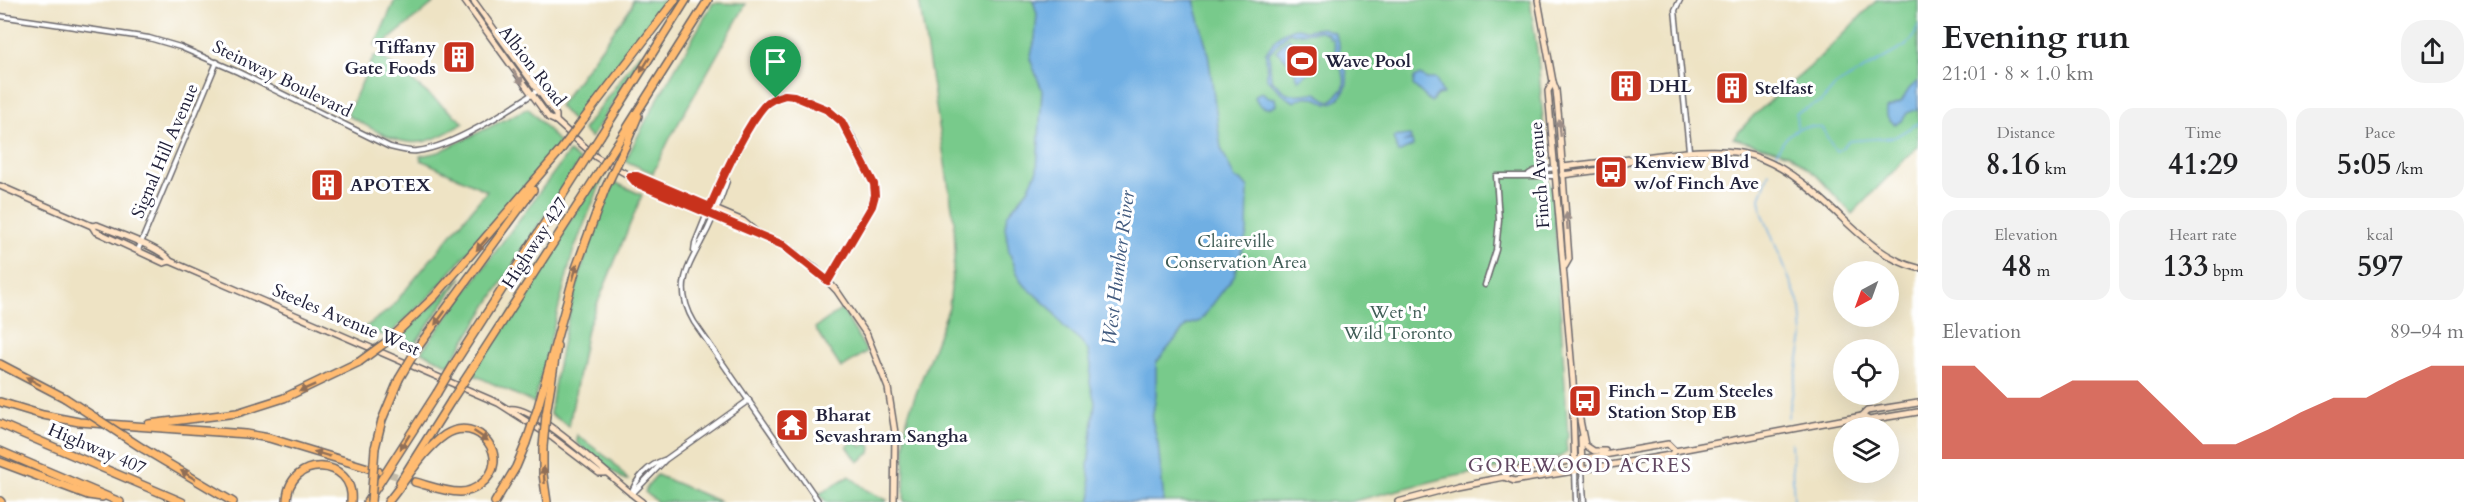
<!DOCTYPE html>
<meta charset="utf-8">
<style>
body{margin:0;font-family:Cardo,serif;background:#f2f2f2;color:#202124;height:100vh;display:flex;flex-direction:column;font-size:22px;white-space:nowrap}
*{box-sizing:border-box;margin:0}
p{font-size:20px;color:#757577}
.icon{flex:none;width:33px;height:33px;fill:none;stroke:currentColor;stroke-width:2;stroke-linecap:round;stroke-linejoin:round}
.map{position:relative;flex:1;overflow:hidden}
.sheet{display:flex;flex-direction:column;background:#fff;width:570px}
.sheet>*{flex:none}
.needle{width:39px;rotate:221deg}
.fabs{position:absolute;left:1833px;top:261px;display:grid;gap:12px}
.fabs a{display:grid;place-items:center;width:66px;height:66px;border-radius:50%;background:#fff;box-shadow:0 6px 24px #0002;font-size:30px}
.pin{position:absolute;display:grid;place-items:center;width:51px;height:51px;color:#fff;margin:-62px -26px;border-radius:50% 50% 50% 0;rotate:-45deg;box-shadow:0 0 6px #0007}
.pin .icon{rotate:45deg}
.round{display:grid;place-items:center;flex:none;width:63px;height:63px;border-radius:24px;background:#f2f2f2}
.summary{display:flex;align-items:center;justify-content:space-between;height:102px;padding:0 24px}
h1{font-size:33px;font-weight:800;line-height:45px}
.metrics{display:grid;grid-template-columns:repeat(3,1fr);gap:9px;height:102px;padding:6px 24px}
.metrics div{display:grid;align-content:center;border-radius:15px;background:#f2f2f2;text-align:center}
.metrics b{font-size:30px;font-weight:800}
.metrics small{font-size:16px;font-weight:400}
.metrics p{font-size:16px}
.chart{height:168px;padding:12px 24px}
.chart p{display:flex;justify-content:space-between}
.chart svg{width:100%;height:108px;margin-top:6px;fill:#c8321e;opacity:.7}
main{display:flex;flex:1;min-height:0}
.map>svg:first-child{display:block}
.green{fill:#78ca8b;stroke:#4d7663;stroke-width:1.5}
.water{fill:#6fafe3;stroke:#48688f;stroke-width:1.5;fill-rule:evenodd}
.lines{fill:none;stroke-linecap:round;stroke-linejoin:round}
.stream{stroke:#6fafe3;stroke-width:1.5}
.highway-tunnel{stroke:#c5bca9;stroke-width:7;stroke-dasharray:7 3.5;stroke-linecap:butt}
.street-casing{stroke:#69666b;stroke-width:7}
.secondary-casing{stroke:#69666b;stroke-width:8}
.highway-casing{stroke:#69666b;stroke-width:10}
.street{stroke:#fff;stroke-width:4}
.secondary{stroke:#ffe4c6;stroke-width:5}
.highway{stroke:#ffbb71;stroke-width:7}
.highway-bridge-casing{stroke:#69666b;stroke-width:10;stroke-linecap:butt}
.highway-bridge{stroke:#ffbb71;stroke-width:7}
.oneway{fill:#906e56}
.oneway2{fill:#9c8d87}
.route-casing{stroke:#fff;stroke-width:12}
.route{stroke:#c8321e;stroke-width:8}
.labels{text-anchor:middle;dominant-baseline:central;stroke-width:6;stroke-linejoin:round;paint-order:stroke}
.poi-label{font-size:18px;font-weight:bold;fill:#22223b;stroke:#fff;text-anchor:start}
.street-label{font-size:18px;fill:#22223b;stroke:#fff}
.park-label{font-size:18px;fill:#405d57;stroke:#fff}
.water-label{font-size:20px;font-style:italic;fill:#415a7e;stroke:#fff}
.neighbourhood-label{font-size:20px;letter-spacing:1.5px;fill:#614761;stroke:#fff}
</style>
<main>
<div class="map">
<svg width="1918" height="502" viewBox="0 0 1918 502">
<rect width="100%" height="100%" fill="#fff"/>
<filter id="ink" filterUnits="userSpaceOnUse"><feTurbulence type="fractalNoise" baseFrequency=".0167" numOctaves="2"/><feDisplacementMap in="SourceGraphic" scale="12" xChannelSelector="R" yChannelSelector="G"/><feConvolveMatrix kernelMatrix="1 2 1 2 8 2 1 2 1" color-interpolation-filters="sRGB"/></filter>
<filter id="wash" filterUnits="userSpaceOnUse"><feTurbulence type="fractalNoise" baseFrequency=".008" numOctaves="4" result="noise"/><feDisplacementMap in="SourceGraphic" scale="24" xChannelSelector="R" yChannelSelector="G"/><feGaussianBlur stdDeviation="1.35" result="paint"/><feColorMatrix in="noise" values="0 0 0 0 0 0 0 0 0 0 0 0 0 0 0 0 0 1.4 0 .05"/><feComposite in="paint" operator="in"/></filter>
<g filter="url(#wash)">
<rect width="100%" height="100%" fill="#eee3c4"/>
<g class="green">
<polygon points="395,0 437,0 380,47 375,45"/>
<polygon points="632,0 665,1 574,122 559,106 631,7"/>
<polygon points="919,0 1530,0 1538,58 1548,181 1553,189 1568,436 1566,441 1567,452 1560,457 1446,478 1350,502 904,502 905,431 908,415 949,307 955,250 954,220"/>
<polygon points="1877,0 1918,0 1918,146 1852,214 1817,176 1789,154 1733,138 1754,115 1811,66"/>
<polygon points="713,3 746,4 669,140 653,173 625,161 652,109"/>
<polygon points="640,53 643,55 591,138 583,130"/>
<path d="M 374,56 L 381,56 L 464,123 C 453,129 442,136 430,140 C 402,150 371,128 347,115 Z"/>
<polygon points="528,108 561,144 431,295 387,337 364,328 390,309 487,191 421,160 420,156 439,152"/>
<polygon points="569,152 580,161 449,365 421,352"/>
<polygon points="600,173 604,175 573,252 534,403 472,374"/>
<path d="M 614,182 L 642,195 L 587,329 L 569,426 L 550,414 C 561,334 581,256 614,182 Z"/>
<polygon points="462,277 411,349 395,341"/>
<polygon points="842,309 867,352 841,368 815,328"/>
<polygon points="577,435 613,462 628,480 623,479 577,443"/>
<polygon points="856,440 861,447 868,443 871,447 870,453 858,462 847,446"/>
<polygon points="657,475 721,502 657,502 645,492 647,486"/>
<polygon points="849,476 868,491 887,500 886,502 826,502 819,494"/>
</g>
<g class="water">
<polygon points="1033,0 1194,0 1208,53 1221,148 1235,179 1241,180 1248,188 1247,233 1234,276 1200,321 1187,325 1156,363 1156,396 1152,419 1158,444 1164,502 1090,502 1092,494 1088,467 1095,402 1090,383 1091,365 1088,350 1080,340 1064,327 1051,309 1021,282 1009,252 1005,227 1007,215 1028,190 1037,170 1042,90 1030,59 1035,39 1037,14"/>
<path d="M 1298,28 L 1306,30 L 1322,28 L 1334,32 L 1339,44 L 1340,60 L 1347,64 L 1345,67 C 1351,81 1345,102 1327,104 C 1316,97 1306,93 1295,102 L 1286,97 L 1267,79 L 1266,53 C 1274,40 1282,29 1298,28 ZM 1321,31 L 1328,34 L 1329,38 L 1332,38 C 1337,46 1334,53 1337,61 C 1342,71 1347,77 1343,89 L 1330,102 L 1316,93 C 1291,94 1291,100 1271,79 L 1269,53 L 1289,32 L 1294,34 Z"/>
<polygon points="1288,38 1301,50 1319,58 1312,70 1299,80 1290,63 1276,51"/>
<polygon points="1420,75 1427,79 1436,79 1443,94 1437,95 1431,102 1413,85 1414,78"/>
<path d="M 1918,81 L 1918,109 L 1907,113 L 1902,121 L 1895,124 C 1888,120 1886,117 1887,108 L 1901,102 L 1909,89 Z"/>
<path d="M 1262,92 L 1268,97 L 1275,98 L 1276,105 C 1267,111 1259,107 1255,97 L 1257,94 Z"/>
<polygon points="1410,135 1411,139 1403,142 1412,141 1413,146 1398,153 1393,137"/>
</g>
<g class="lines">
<g class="stream">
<polyline points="1797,127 1796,113 1821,102 1835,86 1907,45 1914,37 1918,25"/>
<path d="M 1776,155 C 1785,133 1799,122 1822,128 L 1834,149 L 1838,151 L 1849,141 L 1895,137 L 1918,123"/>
<polyline points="1769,172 1760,198 1762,212 1801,308 1803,337 1788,417"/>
<polyline points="1791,442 1794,502"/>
</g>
</g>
</g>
<g filter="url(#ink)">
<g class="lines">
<polyline class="highway-tunnel" points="380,471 415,482"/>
<defs>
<g id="street">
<polyline points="1680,0 1675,10 1689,150"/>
<path d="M 0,16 L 149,38 L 180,47 L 238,72 L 390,147 C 399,149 408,152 417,151 C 453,147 507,111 537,91"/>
<polyline points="1529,174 1534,171 1556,168"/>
<path d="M 725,176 L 727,181 C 720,202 712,223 701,242 C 685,272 675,289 694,322 L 819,502"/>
<polyline points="138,250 217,62"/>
<path d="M 694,251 L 695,243 L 721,179 L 725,176 C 733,157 751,118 766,104 C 771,99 779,96 786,95 C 800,94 835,112 843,123 C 856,140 866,165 874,184 L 875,195 L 872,206 L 828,281"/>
<polyline points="1485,285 1496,250 1499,220 1496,176 1555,176"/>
<polyline points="1582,470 1584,502"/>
<polyline points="1575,471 1576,502"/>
<path d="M 631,494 C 636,479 648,465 664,460"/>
<polyline points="632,494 665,460 749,400"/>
</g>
<g id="secondary">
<polyline points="464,0 549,118 556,121 596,157 630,176 636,183 783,245 816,269 837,291 867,335 888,388 895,433 894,502"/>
<polyline points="473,0 556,115 556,121"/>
<polyline points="1538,0 1553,82 1556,90 1559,121 1569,259 1565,266"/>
<polyline points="1553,82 1548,91 1575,405 1573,410 1575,471"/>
<path d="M 1563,167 C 1590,163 1618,161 1645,157 C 1729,146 1761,143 1826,203 C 1854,228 1880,259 1918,268"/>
<polyline points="1562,175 1608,169 1635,160"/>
<polyline points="630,176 637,176 743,221 756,232"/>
<polyline points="0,186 92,226 95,231 164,263 170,261 498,403 553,438 599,473 605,473"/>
<path d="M 92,226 L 97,225 C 113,232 163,248 170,261"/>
<path d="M 509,409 C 538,404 616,484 642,502"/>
<polyline points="1578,410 1585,445 1594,451 1605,451"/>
<polyline points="1862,416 1869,420 1918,412"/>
<polyline points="1581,438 1582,470"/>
<polyline points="1504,477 1514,481 1670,455 1675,451 1862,416 1867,411 1918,403"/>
<polyline points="1398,502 1458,486 1504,477 1511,471 1668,444 1675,451"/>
</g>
<g id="highway">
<polyline points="583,120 675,0"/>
<polyline points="601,135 686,0"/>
<polyline points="617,144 708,0"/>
<polyline points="625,147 638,116"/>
<polyline points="389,340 435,296 560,151"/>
<polyline points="418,347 533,190"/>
<polyline points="456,361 580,168"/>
<polyline points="0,364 65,398"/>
<polyline points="472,369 594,180"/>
<polyline points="0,402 43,415 79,422 246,434 269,438 378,471"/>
<polyline points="538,407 576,268 605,189"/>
<polyline points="546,415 557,346"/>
<polyline points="0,424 182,502"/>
<polyline points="149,424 237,413 284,398 359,362"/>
<polyline points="543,447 543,474 547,502"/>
<polyline points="142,448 233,502"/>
<polyline points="375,448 382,420 399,379"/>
<polyline points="0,451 120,502"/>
<polyline points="0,462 88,495 102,497"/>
<polyline points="400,482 451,401"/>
<polyline points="0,501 1,502"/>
<path d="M 287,502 C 287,453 356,457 351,502"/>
<polyline points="367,502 437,393"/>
<path d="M 388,502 C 405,482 423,450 445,435 C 478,413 514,459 481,484 C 475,489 469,492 460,492 C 445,492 430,486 415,482"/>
<polyline points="495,502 516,467 526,443"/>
</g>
</defs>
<use href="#street" class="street-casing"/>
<use href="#secondary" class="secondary-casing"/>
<use href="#highway" class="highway-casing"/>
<use href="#street" class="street"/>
<use href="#secondary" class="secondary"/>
<use href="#highway" class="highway"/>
<defs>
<g id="highway-bridge">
<polyline points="560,151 583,120"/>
<polyline points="580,168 601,135"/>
<polyline points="594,180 617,144"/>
<polyline points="605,189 625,147"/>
<polyline points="359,362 389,340"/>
<polyline points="399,379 418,347"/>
<polyline points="437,393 456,361"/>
<polyline points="65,398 142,448"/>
<polyline points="451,401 472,369"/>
<polyline points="526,443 538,407"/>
<polyline points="543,447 546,415"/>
<polyline points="371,502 375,448"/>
</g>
</defs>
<use href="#highway-bridge" class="highway-bridge-casing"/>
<use href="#highway-bridge" class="highway-bridge"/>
</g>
<defs><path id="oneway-solid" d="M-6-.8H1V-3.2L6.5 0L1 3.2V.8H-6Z" transform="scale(1.5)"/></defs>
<g class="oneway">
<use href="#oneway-solid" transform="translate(645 65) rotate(122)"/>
<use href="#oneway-solid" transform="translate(482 244) rotate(131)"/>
<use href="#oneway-solid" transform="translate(575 272) rotate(-74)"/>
<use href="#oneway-solid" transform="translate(440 318) rotate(127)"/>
<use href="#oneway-solid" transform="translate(33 381) rotate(-152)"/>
<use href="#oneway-solid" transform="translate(307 388) rotate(156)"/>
<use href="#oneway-solid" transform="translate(481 436) rotate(34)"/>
<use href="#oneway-solid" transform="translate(405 442) rotate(122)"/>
<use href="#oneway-solid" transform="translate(322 454) rotate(-163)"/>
<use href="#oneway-solid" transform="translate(188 475) rotate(-149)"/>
<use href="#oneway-solid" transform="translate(544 475) rotate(-94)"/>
</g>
<g class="oneway2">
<use href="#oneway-solid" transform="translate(518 77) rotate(55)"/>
<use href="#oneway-solid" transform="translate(1560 128) rotate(-95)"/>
<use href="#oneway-solid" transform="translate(1567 221) rotate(-94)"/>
</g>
</g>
<g class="lines" filter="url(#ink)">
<defs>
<path id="route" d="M 785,95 L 794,96 L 828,110 L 842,122 L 874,184 L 875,195 L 872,206 L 828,281 L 783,245 L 636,183 L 630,176 L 637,176 L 710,207 C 722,179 744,129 764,106 C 769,100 777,97 785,95 Z"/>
</defs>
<use href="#route" class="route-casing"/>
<use href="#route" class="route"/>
</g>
<defs>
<symbol id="building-square" viewBox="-11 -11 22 22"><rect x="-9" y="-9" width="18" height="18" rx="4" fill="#c8321e" stroke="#fff"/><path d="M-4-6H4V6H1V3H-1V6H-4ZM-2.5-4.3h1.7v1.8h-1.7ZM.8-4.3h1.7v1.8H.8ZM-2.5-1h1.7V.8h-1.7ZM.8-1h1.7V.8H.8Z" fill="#fff"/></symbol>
<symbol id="stadium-square" viewBox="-11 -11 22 22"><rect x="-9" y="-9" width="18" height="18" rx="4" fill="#c8321e" stroke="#fff"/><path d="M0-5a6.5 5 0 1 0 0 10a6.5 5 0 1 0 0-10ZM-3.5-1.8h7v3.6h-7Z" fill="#fff"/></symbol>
<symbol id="bus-square" viewBox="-11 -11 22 22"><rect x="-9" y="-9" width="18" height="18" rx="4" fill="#c8321e" stroke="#fff"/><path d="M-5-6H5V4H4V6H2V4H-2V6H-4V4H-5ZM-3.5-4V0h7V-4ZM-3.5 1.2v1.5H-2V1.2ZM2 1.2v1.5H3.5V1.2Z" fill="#fff"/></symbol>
<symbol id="temple-square" viewBox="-11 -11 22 22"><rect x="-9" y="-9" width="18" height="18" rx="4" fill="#c8321e" stroke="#fff"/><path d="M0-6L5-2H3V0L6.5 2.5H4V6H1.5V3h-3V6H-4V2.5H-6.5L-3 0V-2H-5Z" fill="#fff"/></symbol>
</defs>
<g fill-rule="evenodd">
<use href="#building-square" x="440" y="38" width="38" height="38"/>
<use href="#stadium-square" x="1283" y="42" width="38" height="38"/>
<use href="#building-square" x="1607" y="67" width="38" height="38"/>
<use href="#building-square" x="1713" y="69" width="38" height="38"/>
<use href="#bus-square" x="1592" y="153" width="38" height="38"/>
<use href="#building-square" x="308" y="166" width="38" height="38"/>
<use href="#bus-square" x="1566" y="382" width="38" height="38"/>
<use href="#temple-square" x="773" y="406" width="38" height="38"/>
</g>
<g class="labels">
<g class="poi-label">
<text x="436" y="47" text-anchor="end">Tiffany<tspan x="436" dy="21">Gate Foods</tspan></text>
<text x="1325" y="61">Wave Pool</text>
<text x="1649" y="86">DHL</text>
<text x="1755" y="88">Stelfast</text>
<text x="1634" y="162">Kenview Blvd<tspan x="1634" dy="21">w/of Finch Ave</tspan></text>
<text x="350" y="185">APOTEX</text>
<text x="1608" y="391">Finch - Zum Steeles<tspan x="1608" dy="21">Station Stop EB</tspan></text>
<text x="815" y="415">Bharat<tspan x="815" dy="21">Sevashram Sangha</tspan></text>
</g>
<g class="street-label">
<text transform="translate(532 66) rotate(52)">Albion Road</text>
<text transform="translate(282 79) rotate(26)">Steinway Boulevard</text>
<text transform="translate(165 151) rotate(-67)">Signal Hill Avenue</text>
<text transform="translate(1540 175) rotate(-94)">Finch Avenue</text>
<text transform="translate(535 243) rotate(-57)">Highway 427</text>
<text transform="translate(346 320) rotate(23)">Steeles Avenue West</text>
<text transform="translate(97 449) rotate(23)">Highway 407</text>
</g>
<g class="park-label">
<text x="1236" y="241">Claireville<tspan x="1236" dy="21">Conservation Area</tspan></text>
<text x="1398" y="312">Wet 'n'<tspan x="1398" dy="21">Wild Toronto</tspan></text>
</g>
<g class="water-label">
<text transform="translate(1118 268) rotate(-83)">West Humber River</text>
</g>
<g class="neighbourhood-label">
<text x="1580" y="465">GOREWOOD ACRES</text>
</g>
</g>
</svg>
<div class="fabs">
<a><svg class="needle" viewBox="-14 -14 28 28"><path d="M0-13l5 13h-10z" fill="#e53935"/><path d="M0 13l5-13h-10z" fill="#757577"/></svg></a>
<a><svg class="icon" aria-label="locate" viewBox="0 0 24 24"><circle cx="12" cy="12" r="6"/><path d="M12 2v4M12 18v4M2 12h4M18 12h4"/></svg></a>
<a><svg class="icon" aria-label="layers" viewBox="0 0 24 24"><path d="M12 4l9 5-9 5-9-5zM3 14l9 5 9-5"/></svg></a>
</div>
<div class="pin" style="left:776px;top:98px;background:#1e9e55"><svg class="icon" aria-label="arrive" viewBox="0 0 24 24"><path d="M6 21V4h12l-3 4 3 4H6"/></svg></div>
</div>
<section class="sheet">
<div class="summary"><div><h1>Evening run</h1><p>21:01 · 8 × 1.0 km</p></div><a class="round"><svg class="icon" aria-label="share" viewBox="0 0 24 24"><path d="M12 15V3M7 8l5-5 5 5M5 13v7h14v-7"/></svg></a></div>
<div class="metrics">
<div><p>Distance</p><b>8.16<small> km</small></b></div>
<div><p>Time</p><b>41:29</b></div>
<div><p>Pace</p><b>5:05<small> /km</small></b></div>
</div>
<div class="metrics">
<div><p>Elevation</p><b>48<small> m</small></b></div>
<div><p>Heart rate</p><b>133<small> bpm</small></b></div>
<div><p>kcal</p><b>597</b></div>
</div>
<div class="chart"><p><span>Elevation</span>89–94 m</p>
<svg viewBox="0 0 160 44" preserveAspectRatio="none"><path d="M0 44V6L10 6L20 19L30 19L40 12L50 12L60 12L70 25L80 38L90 38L100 32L110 25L120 19L130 19L140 12L150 6L160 6V44z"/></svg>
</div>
</section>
</main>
